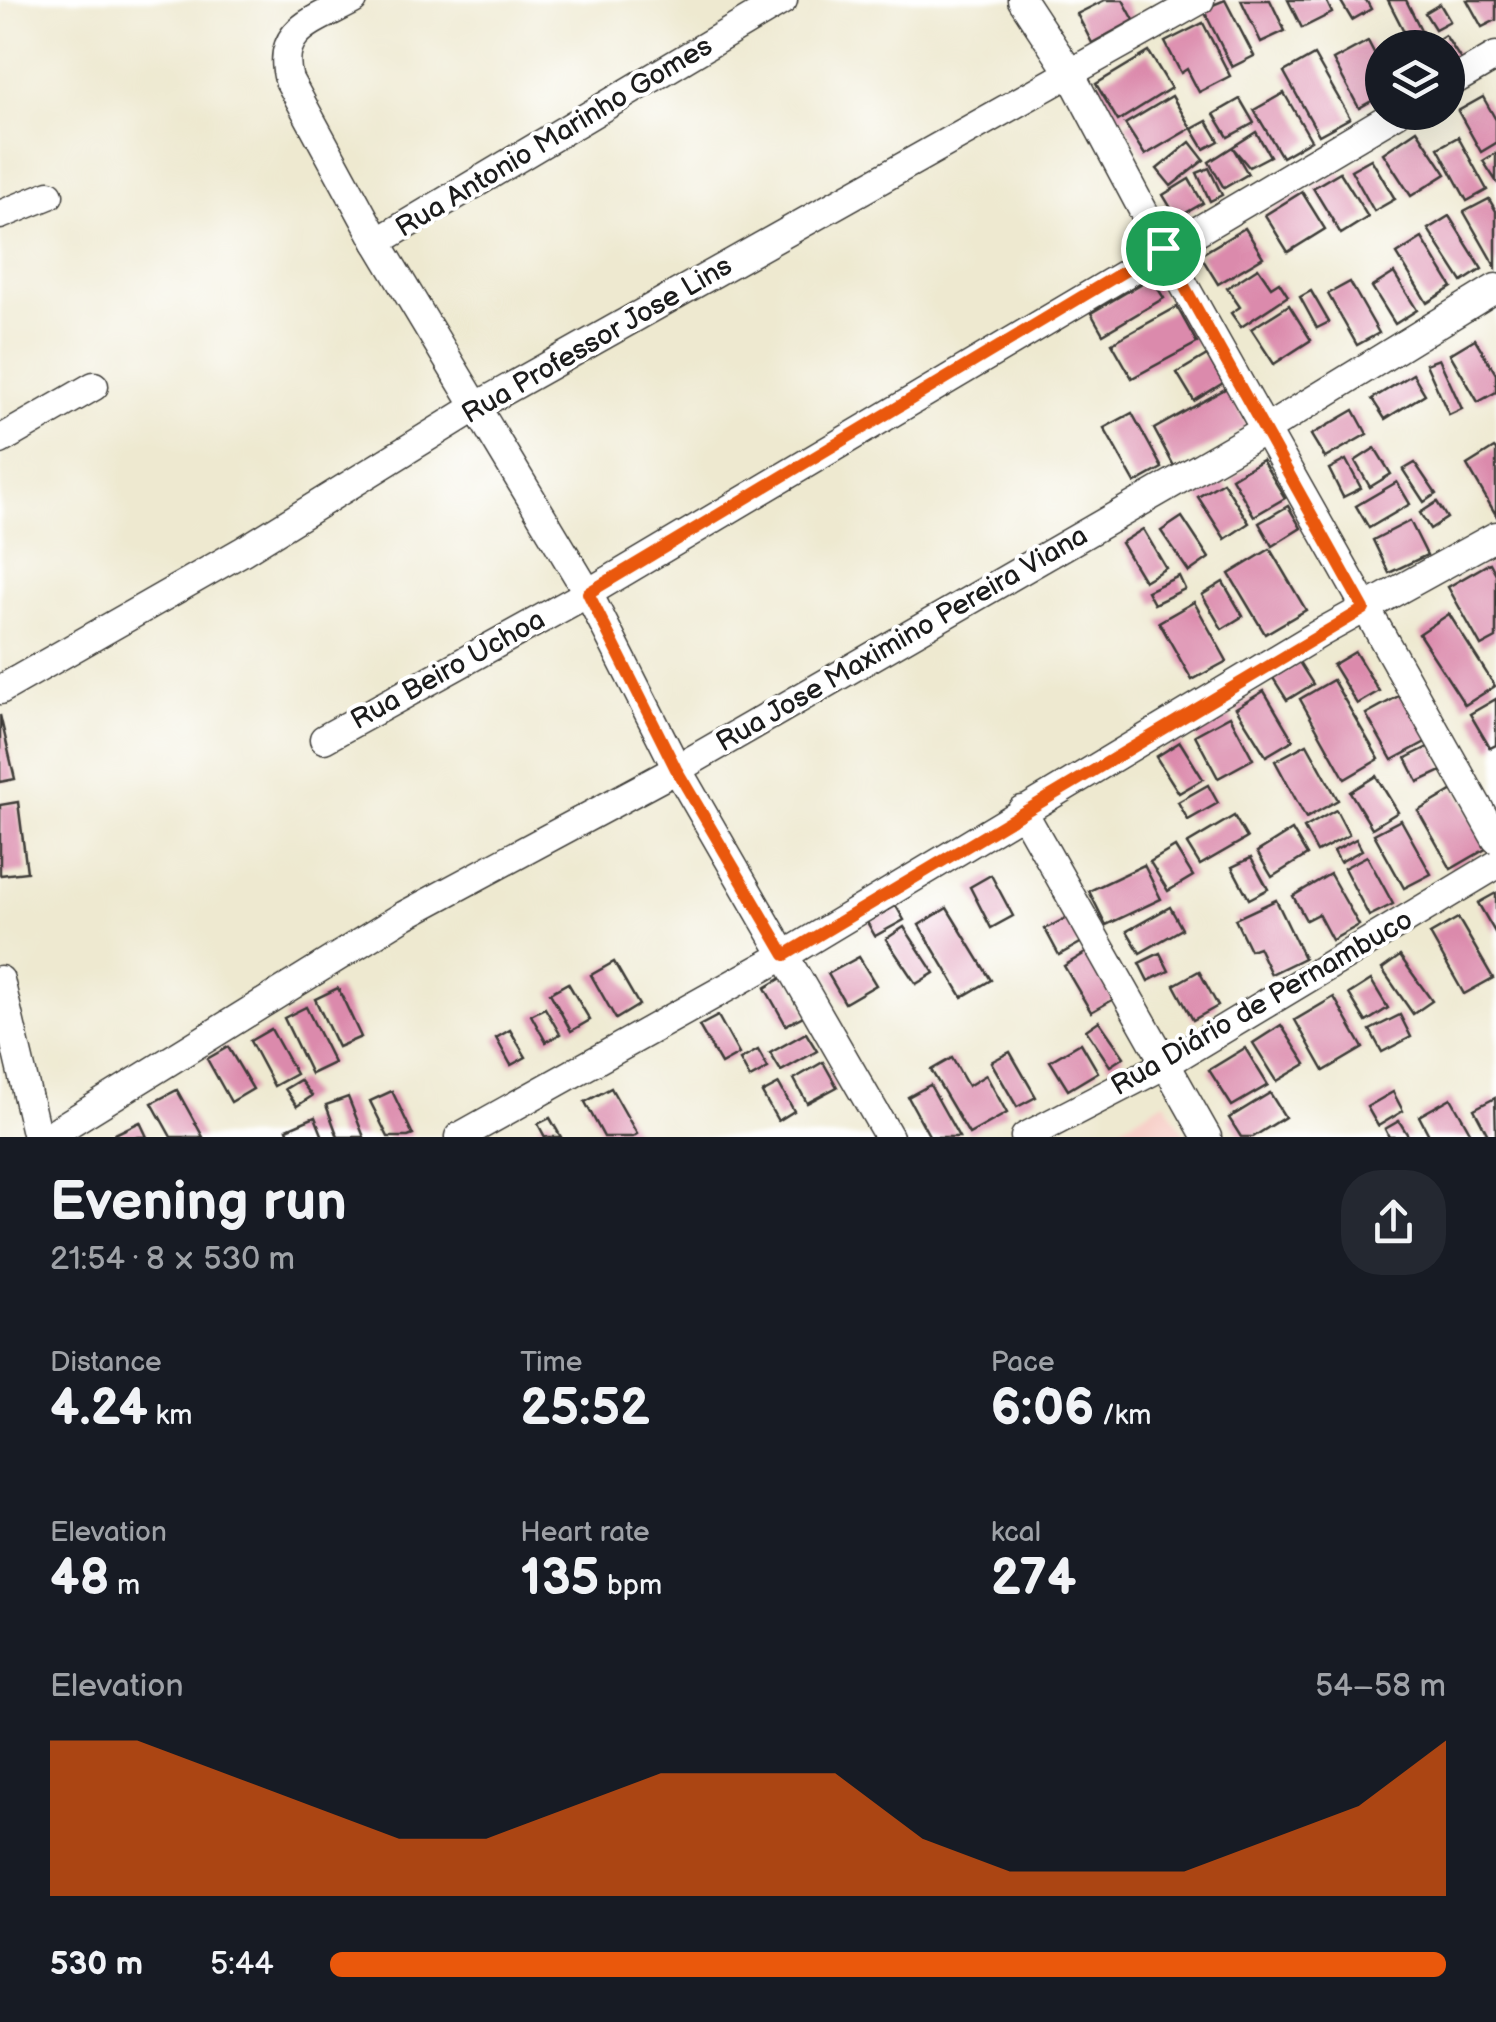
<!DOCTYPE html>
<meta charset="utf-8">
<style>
body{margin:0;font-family:"Balsamiq Sans",sans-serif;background:#242831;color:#f1f3f6;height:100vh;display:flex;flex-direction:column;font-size:38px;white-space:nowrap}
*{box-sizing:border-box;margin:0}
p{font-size:32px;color:#9ea1a6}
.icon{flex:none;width:55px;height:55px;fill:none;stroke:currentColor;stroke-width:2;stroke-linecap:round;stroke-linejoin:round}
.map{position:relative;height:1137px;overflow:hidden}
.sheet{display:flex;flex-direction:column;background:#171b24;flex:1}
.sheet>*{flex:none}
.controls{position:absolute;left:1365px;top:30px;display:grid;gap:20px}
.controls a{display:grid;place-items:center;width:100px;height:100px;border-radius:50%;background:#171b24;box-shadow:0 10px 40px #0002;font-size:50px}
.pin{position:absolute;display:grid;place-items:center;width:85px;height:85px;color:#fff;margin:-42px;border:5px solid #fff;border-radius:50%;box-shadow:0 2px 10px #0007}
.round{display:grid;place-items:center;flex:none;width:105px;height:105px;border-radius:40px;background:#242831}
.headline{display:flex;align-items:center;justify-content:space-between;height:170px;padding:0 50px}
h1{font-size:55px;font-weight:700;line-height:75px}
.figures{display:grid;grid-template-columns:repeat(3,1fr);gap:15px;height:170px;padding:10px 50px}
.figures div{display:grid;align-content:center}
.figures b{font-size:50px;font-weight:700}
.figures small{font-size:28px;font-weight:400}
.figures p{font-size:28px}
.chart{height:280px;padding:20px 50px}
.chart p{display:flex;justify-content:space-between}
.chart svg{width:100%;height:180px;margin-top:10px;fill:#ea580c;opacity:.7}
ul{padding:0 50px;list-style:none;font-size:32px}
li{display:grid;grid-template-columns:160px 120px 1fr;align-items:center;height:75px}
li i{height:25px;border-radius:12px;background:#ea580c}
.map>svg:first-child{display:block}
.built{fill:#f7d0c9}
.building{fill:#db8aac}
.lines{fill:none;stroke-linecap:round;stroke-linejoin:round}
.minor-casing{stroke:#3c3b37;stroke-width:31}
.minor{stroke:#fff;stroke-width:28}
.route-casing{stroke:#fff;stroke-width:20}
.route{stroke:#ea580c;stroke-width:12}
.labels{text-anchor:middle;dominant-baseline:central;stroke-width:8;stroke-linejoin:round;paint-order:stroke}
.street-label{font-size:28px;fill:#1c1c1c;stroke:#fff}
</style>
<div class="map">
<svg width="1496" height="1137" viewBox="0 0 1496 1137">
<rect width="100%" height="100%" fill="#fff"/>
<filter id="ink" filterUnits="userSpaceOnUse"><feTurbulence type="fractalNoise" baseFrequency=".01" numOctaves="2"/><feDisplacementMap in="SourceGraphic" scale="20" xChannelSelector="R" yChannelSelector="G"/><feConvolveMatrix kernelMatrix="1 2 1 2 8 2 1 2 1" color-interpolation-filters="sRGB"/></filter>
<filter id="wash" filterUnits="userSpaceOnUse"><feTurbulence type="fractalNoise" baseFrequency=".0048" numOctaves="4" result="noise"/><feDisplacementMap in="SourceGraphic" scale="40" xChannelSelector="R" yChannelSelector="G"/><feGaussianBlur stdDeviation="2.25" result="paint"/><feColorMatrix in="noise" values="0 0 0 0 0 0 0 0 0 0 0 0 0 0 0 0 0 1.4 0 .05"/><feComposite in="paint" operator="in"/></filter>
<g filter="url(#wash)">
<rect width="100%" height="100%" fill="#eee9d0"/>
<polygon class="built" points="1165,1101 1186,1137 1103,1137"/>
<g id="blocks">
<g class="building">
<polygon points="1105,0 1123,0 1134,20 1092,43 1077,14"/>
<polygon points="1225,0 1254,56 1232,67 1203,9"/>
<polygon points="1241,0 1270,0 1285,31 1261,42"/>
<polygon points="1288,0 1326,0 1332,13 1302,28"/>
<polygon points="1340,0 1366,0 1371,9 1352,20"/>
<polygon points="1388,0 1406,0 1424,36 1410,43"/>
<polygon points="1467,0 1496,0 1496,20 1482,27"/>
<polygon points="1440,4 1450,21 1435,29 1425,13"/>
<polygon points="1203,23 1230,76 1199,92 1187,69 1181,73 1165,42"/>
<polygon points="1445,35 1463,63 1448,73 1448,48 1424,48"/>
<polygon points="1368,41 1382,68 1382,95 1359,108 1333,60"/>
<polygon points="1149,52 1171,88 1118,121 1096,84"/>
<polygon points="1314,55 1350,118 1319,135 1284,72"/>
<polygon points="1284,93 1311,140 1282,157 1254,110"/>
<polygon points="1172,96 1191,128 1145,155 1125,124"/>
<polygon points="1483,97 1496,120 1496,143 1481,152 1458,111"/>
<polygon points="1240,99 1254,123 1228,137 1214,114"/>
<polygon points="1207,121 1219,141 1204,149 1192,129"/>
<polygon points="1417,130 1446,174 1411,196 1383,153"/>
<polygon points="1256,132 1270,156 1249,167 1233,148 1248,174 1224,188 1209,162"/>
<polygon points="1458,137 1487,190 1467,201 1438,148"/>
<polygon points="1190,142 1204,160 1171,186 1157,169"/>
<polygon points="1496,153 1496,181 1483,161"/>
<polygon points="1371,159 1395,199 1374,211 1351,170"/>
<polygon points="1209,168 1222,195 1210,201 1197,173"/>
<polygon points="1340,172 1368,217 1341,234 1313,188"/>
<polygon points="1189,179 1203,203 1177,218 1163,195"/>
<polygon points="1302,192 1325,229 1288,252 1265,215"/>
<polygon points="1489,199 1496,211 1496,268 1464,212"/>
<polygon points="1449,216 1482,269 1462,282 1428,229"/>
<polygon points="1245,228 1263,257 1218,284 1200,255"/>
<polygon points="1422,238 1452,287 1427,303 1397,254"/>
<polygon points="1258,268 1271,287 1279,282 1288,296 1241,327 1231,313 1240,307 1227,288"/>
<polygon points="1394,273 1417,310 1395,324 1372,287"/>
<polygon points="1151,278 1164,298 1103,334 1091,313"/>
<polygon points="1350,282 1379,333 1357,345 1328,294"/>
<polygon points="1311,291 1329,322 1317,328 1300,297"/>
<polygon points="1289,305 1311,340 1274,364 1251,329"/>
<polygon points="1177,307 1197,343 1132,378 1112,343"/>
<polygon points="1475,339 1496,374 1496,392 1478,402 1450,354"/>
<polygon points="1207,355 1223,383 1194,401 1177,373"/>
<polygon points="1439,359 1462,409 1449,415 1426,364"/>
<polygon points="1413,374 1425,394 1385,419 1372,399"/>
<polygon points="1227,388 1247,426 1174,466 1154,429"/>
<polygon points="1354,410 1367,434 1325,458 1311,435"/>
<polygon points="1132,413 1162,468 1135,483 1104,428"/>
<polygon points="1375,448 1391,474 1370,487 1355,461"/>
<polygon points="1494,448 1496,450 1496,515 1467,465"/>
<polygon points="1262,460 1285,498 1254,516 1232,478"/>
<polygon points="1346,460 1361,488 1343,497 1329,469"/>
<polygon points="1415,463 1436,494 1424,502 1403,470"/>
<polygon points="1223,482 1249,523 1225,539 1198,497"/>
<polygon points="1397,482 1410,504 1369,528 1356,506"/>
<polygon points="1437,502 1447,518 1430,529 1420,513"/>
<polygon points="1288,506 1301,528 1272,546 1259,523"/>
<polygon points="1182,517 1209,558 1189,572 1161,531"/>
<polygon points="1410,521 1427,555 1389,573 1373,540"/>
<polygon points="1143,529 1166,568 1144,581 1121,543"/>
<polygon points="1270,549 1306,610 1265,634 1229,574"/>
<polygon points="1490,563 1496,574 1496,638 1481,646 1448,587"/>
<polygon points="1179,576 1185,589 1154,604 1147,591"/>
<polygon points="1223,582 1243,616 1222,629 1202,595"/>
<polygon points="1194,602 1227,661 1192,680 1159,622"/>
<polygon points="1449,614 1495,686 1465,705 1419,634"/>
<polygon points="1355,652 1379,691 1357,704 1333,665"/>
<polygon points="1299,662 1313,684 1287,700 1273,678"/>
<polygon points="1333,680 1379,759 1345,779 1300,699"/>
<polygon points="1264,691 1293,740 1266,756 1236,708"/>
<polygon points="1406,692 1431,739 1392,760 1366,714"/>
<polygon points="1496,699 1496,745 1490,748 1470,714"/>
<polygon points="0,715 15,779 0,782"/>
<polygon points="1230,716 1253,759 1218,778 1195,735"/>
<polygon points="1180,742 1203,779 1179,793 1156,757"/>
<polygon points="1307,744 1338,800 1306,818 1275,761"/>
<polygon points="1432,745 1444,770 1418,782 1406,758"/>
<polygon points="1376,776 1398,812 1372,828 1350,792"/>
<polygon points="1208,785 1218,803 1188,820 1178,802"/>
<polygon points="1455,789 1489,847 1451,869 1418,811"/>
<polygon points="18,802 27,872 0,875 0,805"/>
<polygon points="1336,810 1349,835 1317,852 1304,828"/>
<polygon points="1234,816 1247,838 1200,865 1187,844"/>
<polygon points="1401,820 1431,874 1404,888 1374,834"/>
<polygon points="1292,830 1307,855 1272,877 1257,852"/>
<polygon points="1356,839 1362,850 1340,862 1334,851"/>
<polygon points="1175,847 1193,876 1168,891 1150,862"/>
<polygon points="1367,856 1393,904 1369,916 1344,868"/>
<polygon points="1251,858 1268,889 1249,899 1232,867"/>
<polygon points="1144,865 1161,899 1106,925 1089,891"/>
<polygon points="1330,874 1359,925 1332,940 1318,914 1306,920 1293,896"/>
<polygon points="991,875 1013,916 991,928 970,887"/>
<polygon points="1496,893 1496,934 1478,903"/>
<polygon points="1276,900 1304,958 1271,974 1258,947 1250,950 1235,919"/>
<polygon points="896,906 904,920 875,936 867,922"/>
<polygon points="1170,907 1182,929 1140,953 1127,931"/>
<polygon points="947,908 991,980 962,997 919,925"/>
<polygon points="1068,917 1082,942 1059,955 1045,929"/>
<polygon points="1458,918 1493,978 1464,994 1430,934"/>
<polygon points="904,927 934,973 916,984 886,939"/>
<polygon points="1087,952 1114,999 1091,1012 1064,966"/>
<polygon points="1160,953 1169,971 1148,981 1139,963"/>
<polygon points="1400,956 1432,1001 1413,1014 1382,969"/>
<polygon points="859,957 876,985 845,1003 828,974"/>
<polygon points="614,962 639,1005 616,1019 591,975"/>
<polygon points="1199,971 1218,1006 1193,1020 1174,985"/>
<polygon points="785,976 807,1014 786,1025 765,988"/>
<polygon points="1371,980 1388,1008 1366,1022 1349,994"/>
<polygon points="568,983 590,1020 571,1031 550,993"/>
<polygon points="338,988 361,1037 338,1047 315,999"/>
<polygon points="1334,997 1363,1048 1324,1071 1295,1020"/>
<polygon points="306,1007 334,1063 311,1074 284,1018"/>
<polygon points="545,1008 560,1034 546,1042 531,1015"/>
<polygon points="1400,1015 1411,1037 1382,1052 1370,1030"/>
<polygon points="718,1016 739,1054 721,1064 699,1026"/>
<polygon points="1099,1021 1124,1057 1110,1066 1086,1030"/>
<polygon points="1281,1025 1306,1064 1277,1081 1253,1043"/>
<polygon points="271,1029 296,1074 274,1086 250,1041"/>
<polygon points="510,1030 526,1057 511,1065 496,1038"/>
<polygon points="806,1033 817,1051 781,1071 770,1053"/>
<polygon points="1081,1043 1098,1072 1068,1090 1050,1061"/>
<polygon points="228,1047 253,1089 231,1102 207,1059"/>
<polygon points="1245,1048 1268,1085 1232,1106 1209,1070"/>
<polygon points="758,1050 768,1068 750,1078 740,1060"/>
<polygon points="1010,1052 1036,1097 1017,1107 991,1062"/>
<polygon points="952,1058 968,1086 986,1075 1007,1113 969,1134 931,1070"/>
<polygon points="823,1062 837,1087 807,1103 794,1079"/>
<polygon points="300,1080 312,1096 297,1106 285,1089"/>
<polygon points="779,1084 794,1111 778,1121 762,1093"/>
<polygon points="930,1085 959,1137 930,1137 908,1097"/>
<polygon points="611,1088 637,1134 632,1137 604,1137 585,1102"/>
<polygon points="177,1090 203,1137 171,1137 152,1103"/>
<polygon points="392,1091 413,1135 408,1137 388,1137 370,1101"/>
<polygon points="1393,1092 1403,1111 1378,1126 1367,1107"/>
<polygon points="1270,1093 1285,1117 1253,1137 1241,1137 1229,1118"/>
<polygon points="348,1097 364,1137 338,1137 326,1105"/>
<polygon points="1451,1098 1473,1137 1430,1137 1419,1116"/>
<polygon points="1495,1098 1496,1137 1489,1137 1474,1109"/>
<polygon points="315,1117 323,1137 290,1137 287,1129"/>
<polygon points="550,1118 561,1137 545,1137 538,1124"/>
<polygon points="1399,1121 1409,1137 1389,1137 1385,1129"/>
<polygon points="140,1122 147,1137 116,1137 115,1134"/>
</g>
</g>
</g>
<g filter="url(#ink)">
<use href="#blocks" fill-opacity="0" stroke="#3c3b37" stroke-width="2.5"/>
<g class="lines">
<defs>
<g id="minor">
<path d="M 353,0 C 315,21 275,29 289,80 L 377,242 L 588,593 L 677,769 L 889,1137"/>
<polyline points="1022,0 1070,73 1163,248 1496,839"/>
<polyline points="1448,84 1496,56"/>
<polyline points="0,215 49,195"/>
<polyline points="377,242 783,0"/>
<polyline points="0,440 94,386"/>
<polyline points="0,690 243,551 479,405 1200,0"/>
<polyline points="324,739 588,593 1398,112"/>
<polyline points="1022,810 1207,1137"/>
<polyline points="0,980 37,1137"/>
<polyline points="47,1137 405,915 677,769 1265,430 1496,288"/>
<polyline points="459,1137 785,955 1322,632 1496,536"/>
<polyline points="1025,1137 1162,1066 1496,865"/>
</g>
</defs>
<use href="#minor" class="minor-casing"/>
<use href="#minor" class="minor"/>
</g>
</g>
<g class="lines" filter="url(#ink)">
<defs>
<polygon id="route" points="1163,248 1364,609 785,955 676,769 588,593"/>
</defs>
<use href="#route" class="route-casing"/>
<use href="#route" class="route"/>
</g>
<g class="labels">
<g class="street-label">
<text transform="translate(554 137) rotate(-31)">Rua Antonio Marinho Gomes</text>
<text transform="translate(597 340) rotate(-30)">Rua Professor Jose Lins</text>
<text transform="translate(902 639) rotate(-30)">Rua Jose Maximino Pereira Viana</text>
<text transform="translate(448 670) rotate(-29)">Rua Beiro Uchoa</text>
<text transform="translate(1262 1003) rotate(-30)">Rua Diário de Pernambuco</text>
</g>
</g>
</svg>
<div class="controls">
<a><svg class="icon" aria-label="layers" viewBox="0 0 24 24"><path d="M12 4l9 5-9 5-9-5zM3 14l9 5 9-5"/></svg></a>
</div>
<div class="pin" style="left:1163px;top:248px;background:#1e9e55"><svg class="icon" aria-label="arrive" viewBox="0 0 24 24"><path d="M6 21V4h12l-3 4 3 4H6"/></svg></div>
</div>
<section class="sheet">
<div class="headline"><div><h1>Evening run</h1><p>21:54 · 8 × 530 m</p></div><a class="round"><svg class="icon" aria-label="share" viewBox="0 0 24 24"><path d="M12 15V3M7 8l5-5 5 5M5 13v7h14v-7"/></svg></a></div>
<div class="figures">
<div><p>Distance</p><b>4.24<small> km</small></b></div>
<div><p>Time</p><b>25:52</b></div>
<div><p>Pace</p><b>6:06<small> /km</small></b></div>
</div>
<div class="figures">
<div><p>Elevation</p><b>48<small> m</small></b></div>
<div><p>Heart rate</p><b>135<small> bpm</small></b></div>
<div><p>kcal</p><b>274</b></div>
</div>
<div class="chart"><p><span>Elevation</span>54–58 m</p>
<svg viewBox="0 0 160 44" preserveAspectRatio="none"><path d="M0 44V6L10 6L20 14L30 22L40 30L50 30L60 22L70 14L80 14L90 14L100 30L110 38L120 38L130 38L140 30L150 22L160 6V44z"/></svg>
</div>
<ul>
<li><b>530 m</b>5:44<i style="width:100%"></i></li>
</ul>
</section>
